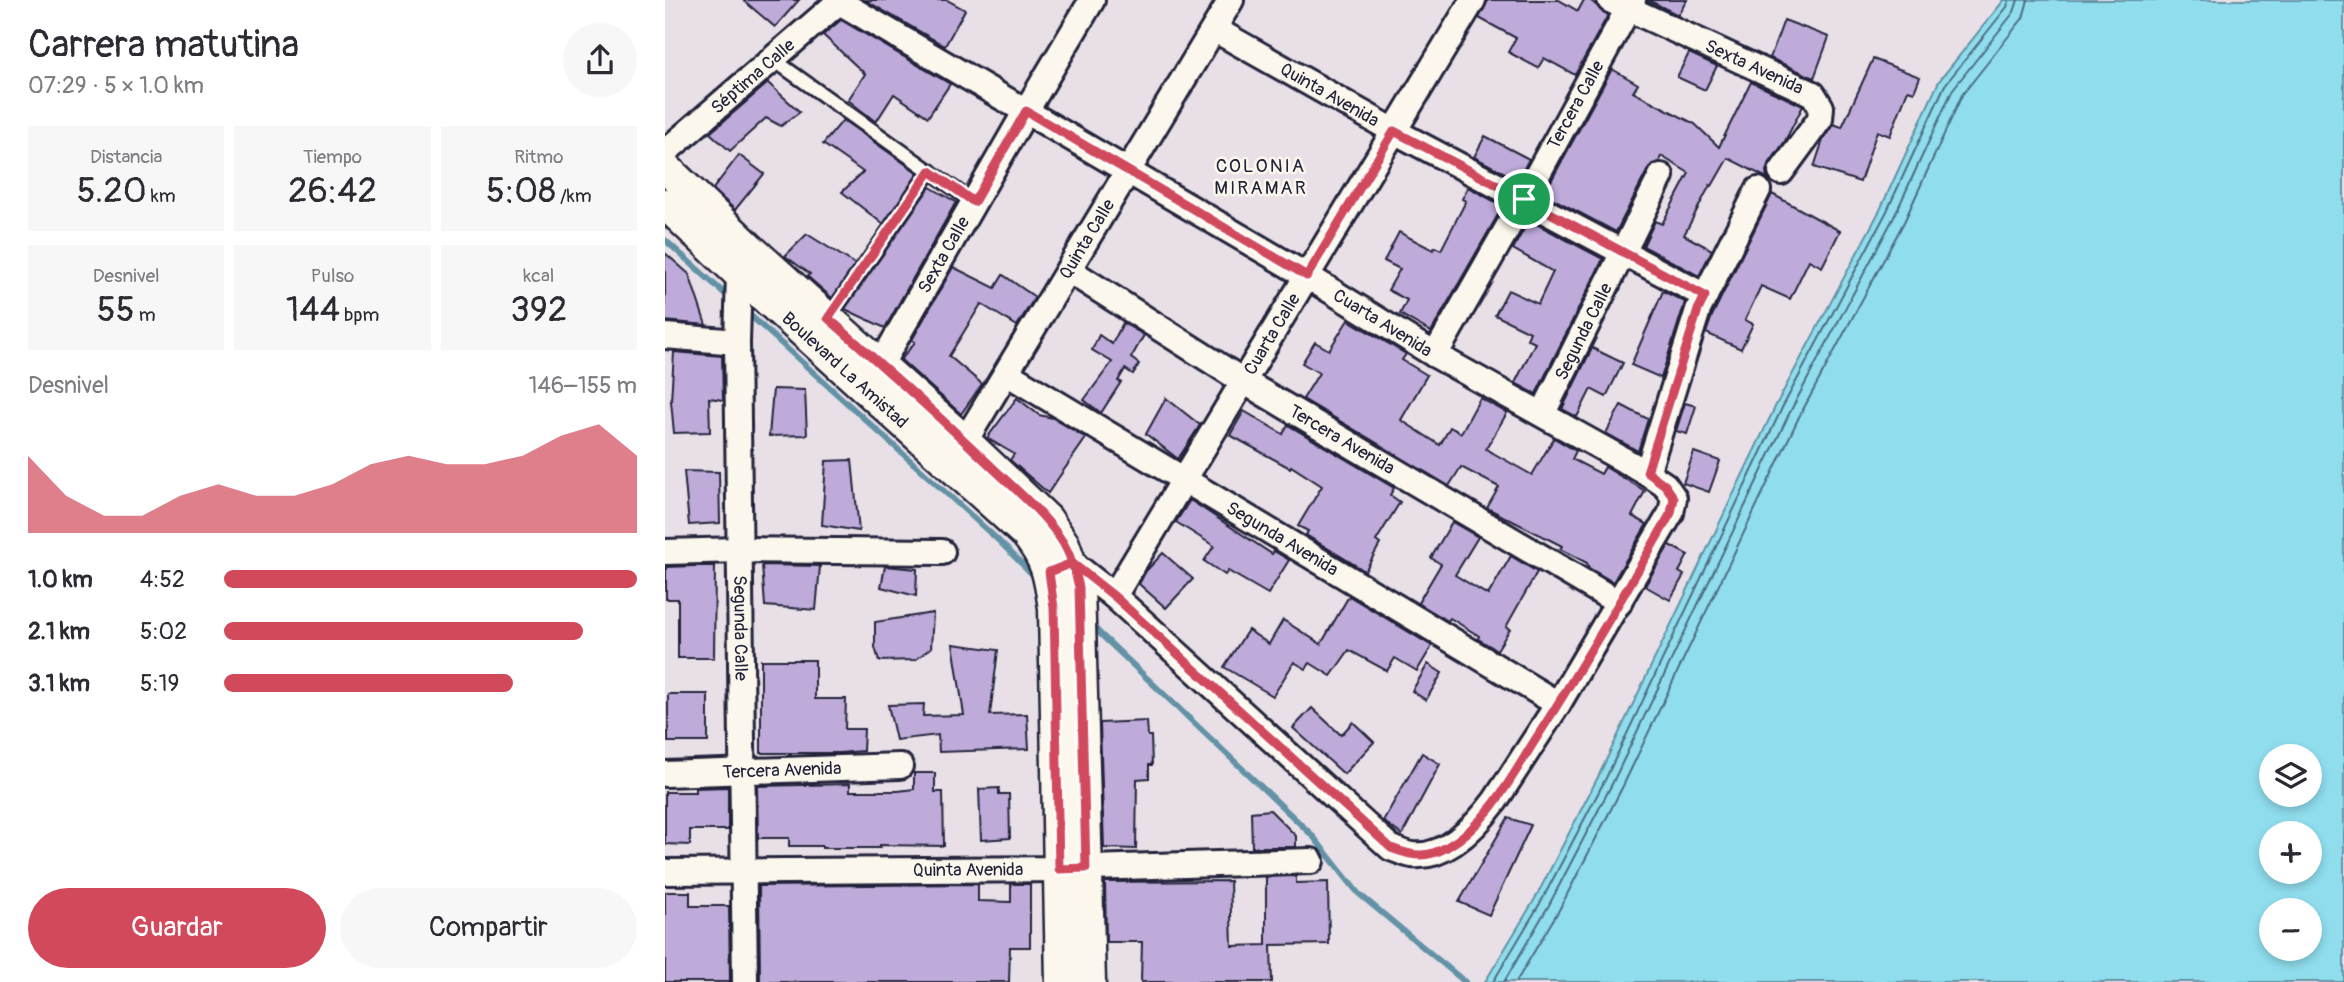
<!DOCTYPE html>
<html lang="es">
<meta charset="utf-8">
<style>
body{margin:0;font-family:Pangolin,sans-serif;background:#f7f7f7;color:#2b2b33;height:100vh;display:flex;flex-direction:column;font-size:26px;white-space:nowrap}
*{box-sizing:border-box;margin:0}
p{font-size:23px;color:#7c7c81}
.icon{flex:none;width:38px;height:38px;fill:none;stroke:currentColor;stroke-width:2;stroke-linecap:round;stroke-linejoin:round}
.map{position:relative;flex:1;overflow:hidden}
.drawer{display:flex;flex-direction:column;background:#fff;width:665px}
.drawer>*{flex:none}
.tools{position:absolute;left:1594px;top:744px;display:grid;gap:14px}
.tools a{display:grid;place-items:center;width:63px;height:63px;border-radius:50%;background:#fff;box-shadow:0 4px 10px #0003;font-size:35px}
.pin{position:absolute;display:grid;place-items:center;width:60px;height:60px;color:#fff;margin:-30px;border:4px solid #fff;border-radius:50%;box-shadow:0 2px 7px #0007}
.round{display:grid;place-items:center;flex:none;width:74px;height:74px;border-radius:37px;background:#f7f7f7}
.overview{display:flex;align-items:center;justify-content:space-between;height:119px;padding:0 28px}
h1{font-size:38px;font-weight:600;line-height:52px}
.figures{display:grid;grid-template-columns:repeat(3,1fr);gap:10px;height:119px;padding:7px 28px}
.figures div{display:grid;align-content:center;border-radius:0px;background:#f7f7f7;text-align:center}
.figures b{font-size:35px;font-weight:600}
.figures small{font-size:19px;font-weight:400}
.figures p{font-size:19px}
.chart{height:196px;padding:14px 28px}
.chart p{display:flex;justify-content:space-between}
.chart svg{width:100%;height:126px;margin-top:7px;fill:#d1495b;opacity:.7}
.button{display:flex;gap:14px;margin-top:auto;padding:14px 28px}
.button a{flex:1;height:80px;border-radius:42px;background:#d1495b;color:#fff;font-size:28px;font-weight:600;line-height:80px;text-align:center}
.button a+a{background:#f7f7f7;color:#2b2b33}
ul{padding:0 28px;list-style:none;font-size:23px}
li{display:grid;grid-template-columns:112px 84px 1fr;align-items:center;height:52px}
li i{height:18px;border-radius:9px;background:#d1495b}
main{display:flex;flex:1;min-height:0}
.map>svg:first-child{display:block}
.water{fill:#8fdded;stroke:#6392a6;stroke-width:2;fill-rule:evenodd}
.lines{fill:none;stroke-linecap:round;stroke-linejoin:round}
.shore{stroke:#4e6d82;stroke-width:2}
.stream{stroke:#6392a6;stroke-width:6}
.building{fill:#beabda;stroke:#22223b;stroke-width:2}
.service-casing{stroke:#22223b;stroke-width:18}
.minor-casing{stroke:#22223b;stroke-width:30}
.tertiary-casing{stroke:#22223b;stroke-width:35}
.service{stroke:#fbf7ec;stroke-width:12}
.minor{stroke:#fbf7ec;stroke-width:24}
.tertiary{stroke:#fbf7ec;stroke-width:30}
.route-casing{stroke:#fff;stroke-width:14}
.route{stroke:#d1495b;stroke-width:9}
.labels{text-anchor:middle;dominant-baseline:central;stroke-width:5;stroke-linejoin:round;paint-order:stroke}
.street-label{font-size:18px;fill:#22223b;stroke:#fbf7ec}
.neighbourhood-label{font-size:19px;letter-spacing:2px;fill:#22223b;stroke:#fbf7ec}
</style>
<main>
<section class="drawer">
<div class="overview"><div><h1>Carrera matutina</h1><p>07:29 · 5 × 1.0 km</p></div><a class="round"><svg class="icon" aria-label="share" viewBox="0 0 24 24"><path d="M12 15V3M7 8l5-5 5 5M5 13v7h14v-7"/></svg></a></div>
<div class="figures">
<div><p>Distancia</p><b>5.20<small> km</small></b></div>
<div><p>Tiempo</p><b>26:42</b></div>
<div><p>Ritmo</p><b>5:08<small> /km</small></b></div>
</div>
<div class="figures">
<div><p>Desnivel</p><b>55<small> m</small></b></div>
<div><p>Pulso</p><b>144<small> bpm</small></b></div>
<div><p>kcal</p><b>392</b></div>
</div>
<div class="chart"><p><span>Desnivel</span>146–155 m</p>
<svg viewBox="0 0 160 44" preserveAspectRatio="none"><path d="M0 44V17L10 31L20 38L30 38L40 31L50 27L60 31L70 31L80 27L90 20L100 17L110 20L120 20L130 17L140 10L150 6L160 17V44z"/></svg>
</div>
<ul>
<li><b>1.0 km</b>4:52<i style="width:100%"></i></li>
<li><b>2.1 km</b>5:02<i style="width:87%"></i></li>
<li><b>3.1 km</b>5:19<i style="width:70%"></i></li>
</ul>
<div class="button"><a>Guardar</a><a>Compartir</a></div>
</section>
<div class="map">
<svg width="1679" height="982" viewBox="0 0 1679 982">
<rect width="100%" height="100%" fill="#e9e0e7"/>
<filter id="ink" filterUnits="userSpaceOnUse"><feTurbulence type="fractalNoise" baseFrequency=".0143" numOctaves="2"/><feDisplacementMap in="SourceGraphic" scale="14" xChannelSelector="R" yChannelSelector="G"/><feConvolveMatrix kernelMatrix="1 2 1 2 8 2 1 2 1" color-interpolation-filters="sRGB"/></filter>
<g filter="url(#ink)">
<path class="water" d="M 1339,0 L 1679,0 L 1679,982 L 820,982 L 871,897 L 934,775 L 1111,405 L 1215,210 L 1274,81 ZM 1606,756 L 1645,756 L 1645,794 L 1606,794 ZM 1606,833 L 1645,833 L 1645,872 L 1606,872 ZM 1606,910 L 1645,910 L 1645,948 L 1606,948 Z"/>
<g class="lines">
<g class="shore">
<polyline points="828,982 877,900 941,778 1117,408 1221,213 1280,85 1342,7 1344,0"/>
<polyline points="839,982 884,905 948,782 1125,412 1229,217 1288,89 1349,12 1353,0"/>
<polyline points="851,982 894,910 958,786 1134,417 1239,222 1297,95 1358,18 1363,0"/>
</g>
<g class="stream">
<polyline points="0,240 59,293"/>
<polyline points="87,317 333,540 371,578"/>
<polyline points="427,626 647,835 693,893 800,982"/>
</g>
</g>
<g class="building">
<polygon points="78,0 134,0 110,27"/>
<polygon points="200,0 282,0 300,10 280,46"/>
<polygon points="823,0 894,0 913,11 919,0 925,0 943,15 910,75 879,58 873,68 843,52 851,38 814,18"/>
<polygon points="983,0 1022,0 1013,15"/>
<polygon points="176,20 285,84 263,117 229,94 211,122 183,100 200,74 158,35"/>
<polygon points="1119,20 1164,37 1149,78 1105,58"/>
<polygon points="1024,53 1052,66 1040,90 1012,77"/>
<polygon points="1208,59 1255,77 1249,92 1243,90 1225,136 1212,131 1195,182 1149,167 1158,140 1168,124 1177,127"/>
<polygon points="947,69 973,84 968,92 1030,124 1054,147 1086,82 1138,106 1120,141 1104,164 1101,171 1102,178 1063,158 1047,186 1045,185 1019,235 1047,250 1034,276 978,246 990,221 997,224 1024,173 996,156 994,162 987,164 983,169 951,232 879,194"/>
<polygon points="103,83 135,112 116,126 101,118 65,151 45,133"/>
<polygon points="178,120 253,173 218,224 177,192 198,172 158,144"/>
<polygon points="820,136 864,159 853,180 809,157"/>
<polygon points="74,155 99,174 70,210 48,189"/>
<polygon points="265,187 291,202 220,328 180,309"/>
<polygon points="803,187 838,206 766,332 735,314 742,300 723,290 735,269 719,261 734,232 768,250 770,247 776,250 801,201 797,199"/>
<polygon points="1107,194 1175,231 1157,267 1144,260 1125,299 1096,286 1080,320 1088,324 1076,349 1041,333 1047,316"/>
<polygon points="864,220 938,259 871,394 850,383 870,343 862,339 865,332 830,315 843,290 873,304 888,272 848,249"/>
<polygon points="142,234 190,264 167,298 142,276 145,274 120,256"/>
<polygon points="0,253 24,274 41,325 0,321"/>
<polygon points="288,267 330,288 338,275 370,297 352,326 316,304 284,356 317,384 296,414 236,360 250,342 247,340"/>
<polygon points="998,291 1020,302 996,378 966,365"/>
<polygon points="683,320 741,354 737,360 762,375 736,420 775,445 785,427 796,433 815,398 842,413 821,449 867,475 889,438 911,451 907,459 936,474 940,467 980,491 967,516 982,524 948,582 924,568 922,563 895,549 897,546 822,508 834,487 796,467 784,486 638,399 654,373 637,363 650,342 664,350"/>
<polygon points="458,323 479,335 466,358 474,364 468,374 460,369 453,381 456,382 436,413 419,400 447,362 427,350 434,335 447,344"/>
<polygon points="927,348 958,363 941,397 926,389 912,417 897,409"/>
<polygon points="9,352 57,356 58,400 44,398 45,432 9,433 6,401"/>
<polygon points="108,389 140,390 142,435 104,436"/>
<polygon points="352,398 374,415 388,418 421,438 383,493 345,460 349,454 322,438"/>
<polygon points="501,398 535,425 513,459 481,434"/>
<polygon points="1020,403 1031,406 1022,434 1011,431"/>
<polygon points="956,405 983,419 973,451 941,433"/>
<polygon points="579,411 618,434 623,425 729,488 725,495 735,502 711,541 715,544 700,571 641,535 643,531 633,526 657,486 626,466 625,468 565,435"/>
<polygon points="1029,452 1055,461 1044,492 1018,483"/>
<polygon points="187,460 194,531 157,525 161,461"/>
<polygon points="19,471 54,472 55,523 24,525"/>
<polygon points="525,500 607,554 609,551 624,560 603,594 563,571 560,575 539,561 549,546 511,522"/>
<polygon points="787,522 813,537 790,575 823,595 846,556 872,572 841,627 845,629 832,650 813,639 814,636 785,618 783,621 753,603 776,564 766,558"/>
<polygon points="1004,545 1023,555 1014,572 1019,575 1005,600 980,586"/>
<polygon points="498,553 528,579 501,608 474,584 481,571"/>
<polygon points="97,565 155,566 151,610 100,606"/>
<polygon points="30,566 50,566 49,658 13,658 13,599 1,599 1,567"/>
<polygon points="220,566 252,569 251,596 216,587"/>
<polygon points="684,596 767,646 752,671 730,658 722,671 684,650 666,676 645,663 641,669 629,662 608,696 559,667 583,630 604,644 618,620 656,644"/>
<polygon points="268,613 266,648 250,660 214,661 210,647 210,622"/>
<polygon points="288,644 333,650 325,715 362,714 364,749 274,752 273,735 231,740 223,705 259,704 258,716 299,715"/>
<polygon points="96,660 150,660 150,699 181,699 180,729 199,729 198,751 174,753 96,753"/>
<polygon points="763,664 777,673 761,700 747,691"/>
<rect x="3" y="694" width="40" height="48"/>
<polygon points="647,708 676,735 688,722 709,742 679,774 628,728"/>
<polygon points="482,721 483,736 486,736 487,765 484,765 484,778 472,779 471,849 439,848 435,723"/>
<polygon points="757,753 775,764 737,835 718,821"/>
<polygon points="249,773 270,773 270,792 278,792 279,846 215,845 215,848 157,848 157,846 124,846 124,838 93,838 92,786 185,784 185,791 233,791 249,789"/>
<polygon points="63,787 63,830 25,830 25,845 0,844 0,792 30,792 30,788"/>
<polygon points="334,788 334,794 344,794 345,838 316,840 314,789"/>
<polygon points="605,810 631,836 631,847 587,847 586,812"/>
<polygon points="843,818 866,825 824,915 794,902"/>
<polygon points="631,876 631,883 663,882 664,944 606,945 607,982 476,982 477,942 441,942 440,882 565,881 567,946 601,945 601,877"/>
<polygon points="313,884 313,901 346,902 346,884 365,884 365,947 345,947 344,982 95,982 94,886"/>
<polygon points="0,892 25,892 25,906 64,906 65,982 0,982"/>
</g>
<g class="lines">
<defs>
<g id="service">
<polyline points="109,60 308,202"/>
<polyline points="164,317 265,171"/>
</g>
<g id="minor">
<path id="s1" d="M 171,0 L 642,276 L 770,355 L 982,473 L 1000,485 L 1009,498 L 1006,513 L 893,704 L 830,801 C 812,825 781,859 747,855 C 740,854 732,850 726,848 L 449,596 L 407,563 L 401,565"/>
<path id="s2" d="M 945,0 L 1148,94 L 1156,107 L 1155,119 L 1116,172"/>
<path id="s3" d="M 549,29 L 729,131 L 1040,296"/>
<path id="s4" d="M 0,152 L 176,0"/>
<path id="s5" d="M 405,271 L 578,381 L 954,603"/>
<path id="s6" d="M 74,274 L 72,342 L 80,982"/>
<polyline points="0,336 72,342"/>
<path id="s7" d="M 770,355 L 859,199 L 968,0"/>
<path id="s8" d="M 216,364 L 361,111 L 427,0"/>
<path id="s9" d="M 343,374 L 893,704"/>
<path id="s10" d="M 878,413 L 996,176"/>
<path id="s11" d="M 300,441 L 566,0"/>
<polyline points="982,473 1033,310 1093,190"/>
<polyline points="0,552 75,550 277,552"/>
<path id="s12" d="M 449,596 L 808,0"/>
<path id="s13" d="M 0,774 L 235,766"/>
<path id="s14" d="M 0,872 L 394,869 L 646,861"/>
</g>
<g id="tertiary">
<polyline points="0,167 88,251 300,441 382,519 399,544 414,587 425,982"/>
<path id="s15" d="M 0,204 L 74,274 L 361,534 C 382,560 384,575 389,608 L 396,982"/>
</g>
</defs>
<use href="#service" class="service-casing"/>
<use href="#minor" class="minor-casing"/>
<use href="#tertiary" class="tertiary-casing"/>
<use href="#service" class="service"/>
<use href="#minor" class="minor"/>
<use href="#tertiary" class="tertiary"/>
</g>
</g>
<g class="lines" filter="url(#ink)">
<defs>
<path id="route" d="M 859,199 L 729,131 L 642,276 L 361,111 L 309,202 L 265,171 L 163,318 C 219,367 274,416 327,467 C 352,491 379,513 397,541 C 406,555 410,572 414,587 L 421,868 L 394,869 L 389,608 L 384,572 L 407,563 L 449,596 L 726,848 C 747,856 761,859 782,847 C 824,823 847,776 872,737 C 919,664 963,588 1006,513 L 1009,498 L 1000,485 L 982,472 L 1033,310 L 1040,296 L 859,199"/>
</defs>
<use href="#route" class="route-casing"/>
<use href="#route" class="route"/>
</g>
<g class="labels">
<g class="street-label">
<text stroke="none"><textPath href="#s2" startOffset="159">Sexta Avenida</textPath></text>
<text stroke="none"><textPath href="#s4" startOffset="116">Séptima Calle</textPath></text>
<text stroke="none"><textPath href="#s3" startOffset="133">Quinta Avenida</textPath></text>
<text stroke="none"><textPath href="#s7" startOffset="287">Tercera Calle</textPath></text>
<text stroke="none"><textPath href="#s11" startOffset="236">Quinta Calle</textPath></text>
<text stroke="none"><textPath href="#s8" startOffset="126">Sexta Calle</textPath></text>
<text stroke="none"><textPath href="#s1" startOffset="635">Cuarta Avenida</textPath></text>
<text stroke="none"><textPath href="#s10" startOffset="91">Segunda Calle</textPath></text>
<text stroke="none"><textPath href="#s12" startOffset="306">Cuarta Calle</textPath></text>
<text stroke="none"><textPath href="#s15" startOffset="245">Boulevard La Amistad</textPath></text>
<text stroke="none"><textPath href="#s5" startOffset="320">Tercera Avenida</textPath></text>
<text stroke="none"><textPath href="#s9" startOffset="320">Segunda Avenida</textPath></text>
<text stroke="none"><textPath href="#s6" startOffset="354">Segunda Calle</textPath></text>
<text stroke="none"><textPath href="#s13" startOffset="117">Tercera Avenida</textPath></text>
<text stroke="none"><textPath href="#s14" startOffset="303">Quinta Avenida</textPath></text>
</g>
<g class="neighbourhood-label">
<text x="596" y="166">COLONIA<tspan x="596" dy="22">MIRAMAR</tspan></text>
</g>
</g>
</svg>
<div class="tools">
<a><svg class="icon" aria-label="layers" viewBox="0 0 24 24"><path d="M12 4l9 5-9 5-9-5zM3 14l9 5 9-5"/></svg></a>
<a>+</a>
<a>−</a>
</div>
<div class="pin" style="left:859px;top:199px;background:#1e9e55"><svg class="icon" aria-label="arrive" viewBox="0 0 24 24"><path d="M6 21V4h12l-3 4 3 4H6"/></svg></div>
</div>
</main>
